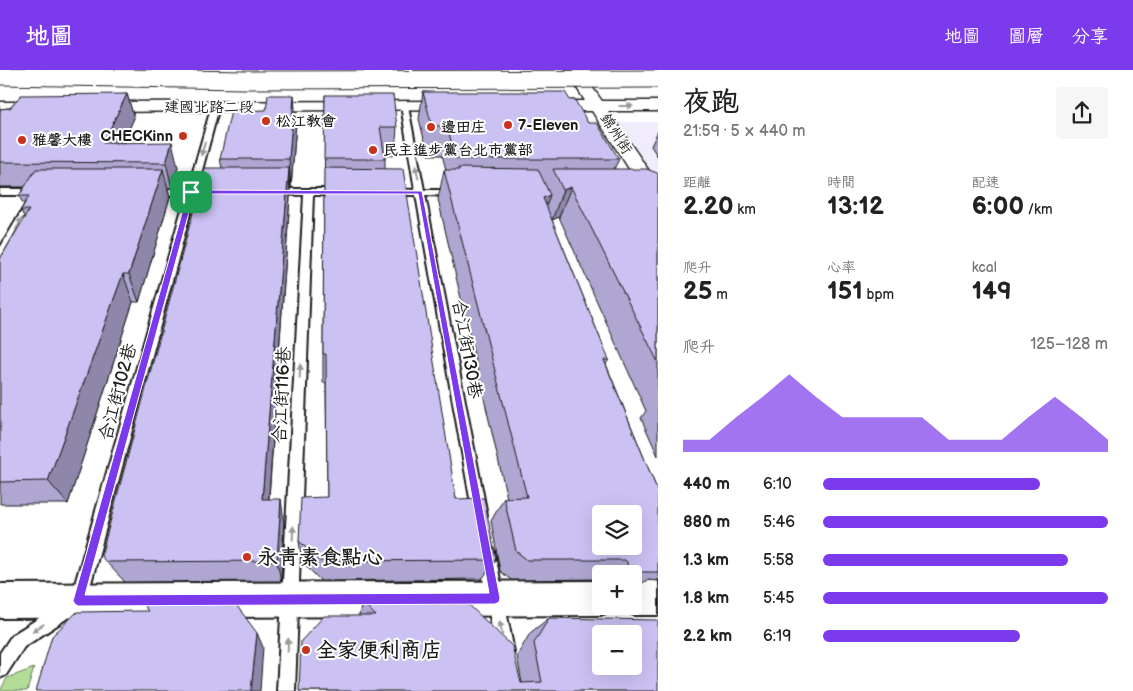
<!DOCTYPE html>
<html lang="zh-TW">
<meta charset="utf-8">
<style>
body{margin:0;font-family:"Balsamiq Sans","LXGW WenKai TC",sans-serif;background:#f6f6f6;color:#222;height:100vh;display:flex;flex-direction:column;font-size:19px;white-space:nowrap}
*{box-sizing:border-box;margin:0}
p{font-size:16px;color:#767676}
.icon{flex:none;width:28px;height:28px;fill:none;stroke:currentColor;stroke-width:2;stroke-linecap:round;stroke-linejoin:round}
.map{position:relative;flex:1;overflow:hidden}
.details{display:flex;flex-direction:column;background:#fff;width:475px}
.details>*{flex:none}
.tools{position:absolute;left:592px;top:435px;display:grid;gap:10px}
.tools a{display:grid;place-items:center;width:50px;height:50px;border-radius:5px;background:#fff;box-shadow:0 5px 20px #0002;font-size:25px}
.pin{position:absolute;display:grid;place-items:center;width:42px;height:42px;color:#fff;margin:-21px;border-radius:10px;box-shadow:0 2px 8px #0006}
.round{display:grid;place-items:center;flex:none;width:52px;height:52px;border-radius:5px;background:#f6f6f6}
.headline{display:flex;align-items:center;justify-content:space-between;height:85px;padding:0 25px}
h1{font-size:28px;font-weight:700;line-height:38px}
.metrics{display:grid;grid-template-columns:repeat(3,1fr);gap:8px;height:85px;padding:5px 25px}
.metrics div{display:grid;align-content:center}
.metrics b{font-size:25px;font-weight:700}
.metrics small{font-size:14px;font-weight:400}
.metrics p{font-size:14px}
.chart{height:140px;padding:10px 25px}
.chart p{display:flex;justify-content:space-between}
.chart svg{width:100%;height:90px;margin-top:5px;fill:#7c3aed;opacity:.7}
ul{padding:0 25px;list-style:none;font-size:16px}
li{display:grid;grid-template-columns:80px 60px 1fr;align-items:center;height:38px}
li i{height:12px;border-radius:6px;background:#7c3aed}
header{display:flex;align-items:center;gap:30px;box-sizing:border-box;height:70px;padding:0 25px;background:#7c3aed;color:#fff}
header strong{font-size:24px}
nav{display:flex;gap:28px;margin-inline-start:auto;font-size:18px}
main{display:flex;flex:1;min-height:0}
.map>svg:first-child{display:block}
.built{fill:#f0ecfb}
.green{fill:#b3dc99;stroke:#687c5a}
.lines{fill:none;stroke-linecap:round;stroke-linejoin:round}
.service-casing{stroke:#1c1c1c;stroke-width:4}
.minor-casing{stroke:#1c1c1c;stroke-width:4}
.tertiary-casing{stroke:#1c1c1c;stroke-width:3}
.service{fill:#fff;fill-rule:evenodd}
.minor{fill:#fff;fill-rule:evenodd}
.tertiary{fill:#fff;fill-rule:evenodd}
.trunk-bridge-casing{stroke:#1c1c1c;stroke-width:19;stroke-linecap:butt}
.trunk-bridge{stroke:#fff;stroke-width:17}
.wall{fill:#afa6d1;stroke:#1c1c1c}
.shaded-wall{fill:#8f87aa;stroke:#1c1c1c}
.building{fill:#ccc1f3;stroke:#1c1c1c;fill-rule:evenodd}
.oneway{fill:#999}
.route{fill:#7c3aed;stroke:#fff;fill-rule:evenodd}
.poi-dot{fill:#c8321e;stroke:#fff;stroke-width:2}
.labels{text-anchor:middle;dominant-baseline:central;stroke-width:4;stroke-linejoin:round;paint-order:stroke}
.far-street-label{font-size:15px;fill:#1c1c1c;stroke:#fff}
.far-poi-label{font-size:15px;font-weight:bold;fill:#1c1c1c;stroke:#fff;text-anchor:start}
.street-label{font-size:18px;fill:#1c1c1c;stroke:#fff}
.near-poi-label{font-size:21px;font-weight:bold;fill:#1c1c1c;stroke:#fff;text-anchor:start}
</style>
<header>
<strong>地圖</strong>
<nav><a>地圖</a><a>圖層</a><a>分享</a></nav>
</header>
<main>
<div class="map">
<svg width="658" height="621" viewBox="0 0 658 621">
<rect width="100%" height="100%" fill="#fff"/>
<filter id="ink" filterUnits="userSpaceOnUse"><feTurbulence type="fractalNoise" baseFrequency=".02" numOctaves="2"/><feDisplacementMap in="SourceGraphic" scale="10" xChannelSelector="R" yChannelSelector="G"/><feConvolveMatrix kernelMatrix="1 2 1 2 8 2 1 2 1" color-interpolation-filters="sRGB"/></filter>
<g filter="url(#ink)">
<polygon class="built" points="616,52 658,52 658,113"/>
<polygon class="green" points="34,598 27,621 0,621 7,608"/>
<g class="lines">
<defs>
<g id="service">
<polygon points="212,35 219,37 197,119 215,119 220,122 215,125 195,125 87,528 85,534 79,536 73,534 71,528 186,125 152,125 147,122 152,119 188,119"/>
<polygon points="401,35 408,37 424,120 455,120 460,123 455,126 425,125 487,445 485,450 480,452 475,450 473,445 416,125 390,125 385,122 390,119 415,120"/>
<polygon points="0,119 37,119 42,122 37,125 0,125"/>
<polygon points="275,119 340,119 345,122 340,125 313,125 295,621 277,621 304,125 272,124 270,122"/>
<polygon points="32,129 37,132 5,186 0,189 0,178 27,132"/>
<polygon points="487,476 493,479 495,484 514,582 511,588 505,591 499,588 496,582 479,484 481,479"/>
<polygon points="66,531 72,533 74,539 72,545 24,577 6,605 0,608 0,583 12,565"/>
</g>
<g id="minor">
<polygon points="601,511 601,536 615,536 613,540 601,545 0,548 0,514"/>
<polygon points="634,511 658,511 658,545 634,545 622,540 620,536 634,536"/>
</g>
<g id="tertiary">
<polygon points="566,0 580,0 602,31 658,31 658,41 608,41 658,114 658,135 651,133 592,41 541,41 535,39 533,36 535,33 541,31 585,31"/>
<polygon points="458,31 464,33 466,36 464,39 94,42 88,40 86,37 88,34 94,32"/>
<polygon points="0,32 48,32 54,34 56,37 54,40 48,42 0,42"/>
</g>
</defs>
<use href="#service" class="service-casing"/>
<use href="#minor" class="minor-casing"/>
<use href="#tertiary" class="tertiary-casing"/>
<use href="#service" class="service"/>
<use href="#minor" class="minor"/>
<use href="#tertiary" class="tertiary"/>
<defs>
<polyline id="trunk-bridge" points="0,6 245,10 658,9"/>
</defs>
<use href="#trunk-bridge" class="trunk-bridge-casing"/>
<use href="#trunk-bridge" class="trunk-bridge"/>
</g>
<g class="wall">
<polygon points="423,22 570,30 588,53 619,89 614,99 658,104 658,386 641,348 646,341 559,147 552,150 609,290 606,294 658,422 658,511 647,510 634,519 634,504 601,504 601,509 511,510 500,501 491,451 504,428 507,428 438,129 444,100 446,100 442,85 428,85 419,49"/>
<polygon points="127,24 134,48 123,72 178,97 172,118 168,118 170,127 139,232 133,232 68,434 0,434 0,189 24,147 21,140 24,135 19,126 25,117 0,117 0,39"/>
<polygon points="325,25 397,57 395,85 385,85 385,98 456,429 496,490 482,509 321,511 302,492 299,471 327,427 326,313 323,313 323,284"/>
<polygon points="296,53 291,118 290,118 290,127 269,429 284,452 281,511 125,512 106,492 222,98 220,89"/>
<polygon points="658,61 658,87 651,76"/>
<polygon points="362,532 521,613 522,613 517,586 530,563 549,548 658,621 299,621 359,546"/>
</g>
<g class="shaded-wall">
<polygon points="127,24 134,48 114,93 103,73"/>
<polygon points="294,25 296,53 291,118 289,89"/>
<polygon points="172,72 178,97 172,118 166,93"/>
<polygon points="289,98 290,127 267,452 262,429"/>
<polygon points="163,99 170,127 139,232 129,204"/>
<polygon points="571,117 559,147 552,150 563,120"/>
<polygon points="550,125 540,155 543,128"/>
<polygon points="123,204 133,232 68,434 48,411"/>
<polygon points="281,429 284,452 281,511 277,491"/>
<polygon points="257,563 263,577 260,621 251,621"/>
</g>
<g class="building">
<polygon points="423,22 565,22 570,30 575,30 588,53 597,53 619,89 456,89 447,56 432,56"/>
<polygon points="127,24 103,73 172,72 166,93 0,92 0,39 10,38 21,25"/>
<polygon points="268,25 294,25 289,89 220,89 231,41 266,40"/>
<polygon points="325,25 393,25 397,57 380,57 385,89 324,89"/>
<polygon points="205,98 289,98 262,429 281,429 277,491 106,492 101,486"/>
<polygon points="324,98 403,99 456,429 484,428 496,490 320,491 299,471 301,428 327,427 326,284 323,284"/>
<path d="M 458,98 L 538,99 L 550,125 L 543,128 L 609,290 L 604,290 L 658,422 L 658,502 L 628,502 L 627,492 L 625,490 L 527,490 L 516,481 L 504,428 L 527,427 L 444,100 L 459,100 ZM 601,444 L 634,444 L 634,476 L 601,476 Z"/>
<polygon points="36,99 163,99 129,204 123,204 48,411 0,412 0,189 29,140 21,140 29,126 19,126"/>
<polygon points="553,99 647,99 657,103 658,104 658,292 571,117 563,120"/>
<polygon points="141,532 234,532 257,563 251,621 36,621 52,566 77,542 148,541"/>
<path d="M 362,532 L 466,532 L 512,576 L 521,613 L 542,612 L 534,573 L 549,548 L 658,550 L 658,621 L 299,621 L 301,571 L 324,546 L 376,546 ZM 601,564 L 634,564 L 634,596 L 601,596 Z"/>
</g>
<defs><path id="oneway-solid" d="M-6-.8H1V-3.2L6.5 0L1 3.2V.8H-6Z" transform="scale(1.25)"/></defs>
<g class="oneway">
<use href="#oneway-solid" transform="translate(626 36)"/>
<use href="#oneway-solid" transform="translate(203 79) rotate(106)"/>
<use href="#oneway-solid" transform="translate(417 102) rotate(-101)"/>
<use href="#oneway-solid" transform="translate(19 154) rotate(-60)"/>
<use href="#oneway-solid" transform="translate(300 301) rotate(-87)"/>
<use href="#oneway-solid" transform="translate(293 463) rotate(-87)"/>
<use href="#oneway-solid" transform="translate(38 558) rotate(146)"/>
<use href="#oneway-solid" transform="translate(501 558) rotate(-101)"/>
<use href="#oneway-solid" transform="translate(288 575) rotate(-87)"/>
</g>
</g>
<path class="route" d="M 191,120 L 422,121 L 500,528 L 499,532 L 495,534 L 78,536 L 75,534 L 73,531 L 188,122 ZM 194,124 L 418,124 L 489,523 L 85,525 Z"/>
<g class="poi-dot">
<circle cx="266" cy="51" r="5"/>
<circle cx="508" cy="55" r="5"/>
<circle cx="431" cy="57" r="5"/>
<circle cx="183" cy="66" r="5"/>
<circle cx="22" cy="70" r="5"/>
<circle cx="373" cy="80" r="5"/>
<circle cx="247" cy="487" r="5"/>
<circle cx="306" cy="580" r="5"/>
</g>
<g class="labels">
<g class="far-street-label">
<text x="209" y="37">建國北路二段</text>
<text transform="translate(616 64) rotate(57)">錦州街</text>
</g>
<g class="far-poi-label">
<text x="276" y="51">松江教會</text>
<text x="518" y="55">7-Eleven</text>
<text x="441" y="57">邊田庄</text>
<text x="173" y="66" text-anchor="end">CHECKinn</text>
<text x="32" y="70">雅馨大樓</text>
<text x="383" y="80">民主進步黨台北市黨部</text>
</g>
<g class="street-label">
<text transform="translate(467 279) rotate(80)">合江街130巷</text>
<text transform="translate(118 322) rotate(-75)">合江街102巷</text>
<text transform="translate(282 325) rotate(-87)">合江街116巷</text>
</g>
<g class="near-poi-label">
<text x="257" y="487">永青素食點心</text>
<text x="316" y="580">全家便利商店</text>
</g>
</g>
</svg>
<div class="tools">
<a><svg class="icon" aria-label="layers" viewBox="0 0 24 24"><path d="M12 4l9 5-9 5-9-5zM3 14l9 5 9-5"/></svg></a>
<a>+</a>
<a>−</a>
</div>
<div class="pin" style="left:191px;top:122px;background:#1e9e55"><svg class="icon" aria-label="arrive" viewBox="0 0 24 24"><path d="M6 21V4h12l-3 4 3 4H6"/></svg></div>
</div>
<section class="details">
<div class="headline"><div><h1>夜跑</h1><p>21:59 · 5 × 440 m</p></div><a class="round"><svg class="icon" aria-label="share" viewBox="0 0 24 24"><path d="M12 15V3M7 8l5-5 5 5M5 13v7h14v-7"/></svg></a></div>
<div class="metrics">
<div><p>距離</p><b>2.20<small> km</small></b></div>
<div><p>時間</p><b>13:12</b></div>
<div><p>配速</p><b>6:00<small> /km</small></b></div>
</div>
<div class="metrics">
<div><p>爬升</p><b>25<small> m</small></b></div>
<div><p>心率</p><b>151<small> bpm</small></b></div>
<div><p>kcal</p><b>149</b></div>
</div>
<div class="chart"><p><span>爬升</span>125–128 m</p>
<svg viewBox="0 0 160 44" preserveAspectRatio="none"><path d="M0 44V38L10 38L20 27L30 17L40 6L50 17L60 27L70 27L80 27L90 27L100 38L110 38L120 38L130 27L140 17L150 27L160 38V44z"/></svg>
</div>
<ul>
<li><b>440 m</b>6:10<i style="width:76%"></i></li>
<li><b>880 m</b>5:46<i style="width:100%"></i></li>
<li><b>1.3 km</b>5:58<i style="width:86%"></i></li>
<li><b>1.8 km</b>5:45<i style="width:100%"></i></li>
<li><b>2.2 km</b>6:19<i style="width:69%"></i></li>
</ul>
</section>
</main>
